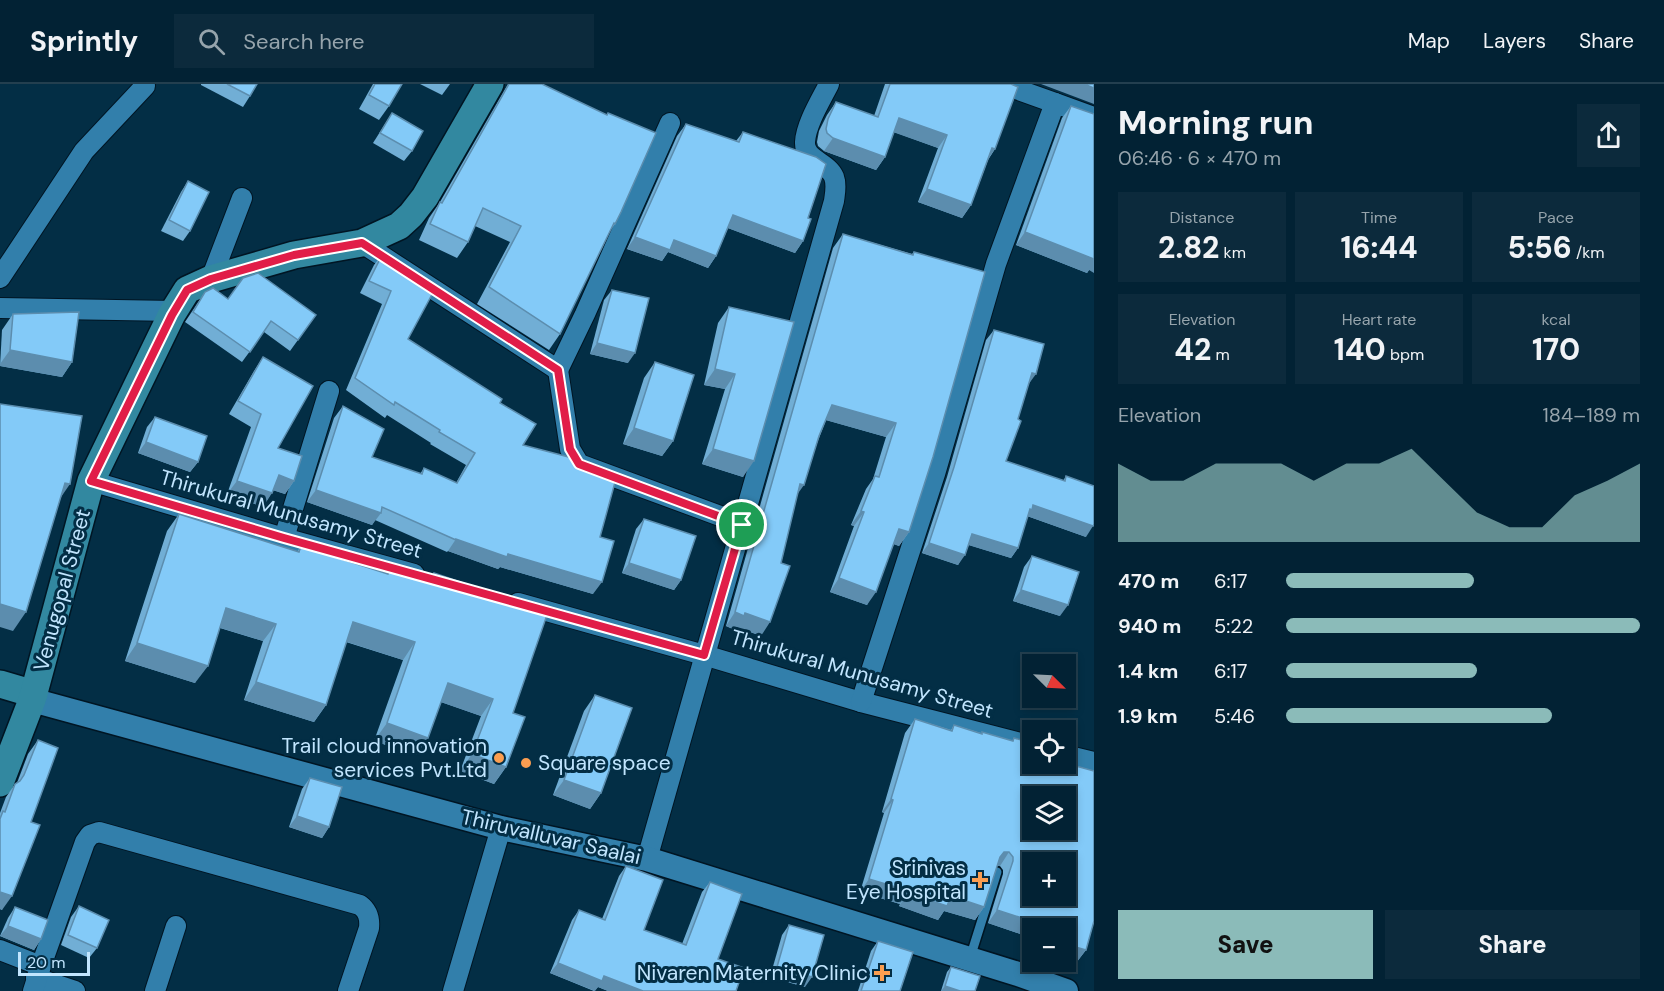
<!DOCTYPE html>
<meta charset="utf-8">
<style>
body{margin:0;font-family:"DM Sans",sans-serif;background:#0c2a3c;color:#f1f3f6;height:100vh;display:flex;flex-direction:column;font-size:22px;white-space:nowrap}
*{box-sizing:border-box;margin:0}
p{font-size:20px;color:#96a4ac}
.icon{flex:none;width:33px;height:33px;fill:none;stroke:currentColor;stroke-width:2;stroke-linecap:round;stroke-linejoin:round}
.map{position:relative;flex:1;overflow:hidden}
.details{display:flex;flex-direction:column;background:#022234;width:570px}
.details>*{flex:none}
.needle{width:39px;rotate:114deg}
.controls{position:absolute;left:1022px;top:570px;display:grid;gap:12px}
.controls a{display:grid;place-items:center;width:54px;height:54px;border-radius:0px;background:#022234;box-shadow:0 3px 9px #0003,0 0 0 2px #233f4f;font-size:30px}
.scale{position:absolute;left:18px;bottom:15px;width:72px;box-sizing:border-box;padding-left:6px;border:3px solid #c1e5fe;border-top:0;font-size:16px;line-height:21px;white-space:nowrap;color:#c1e5fe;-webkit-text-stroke:4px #032e45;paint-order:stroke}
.pin{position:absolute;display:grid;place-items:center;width:51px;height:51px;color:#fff;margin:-26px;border:3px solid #fff;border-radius:50%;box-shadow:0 2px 6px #0007}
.round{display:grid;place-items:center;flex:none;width:63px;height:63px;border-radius:0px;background:#0c2a3c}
.headline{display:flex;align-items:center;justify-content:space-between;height:102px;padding:0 24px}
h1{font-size:33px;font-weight:800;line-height:45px}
.stats{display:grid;grid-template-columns:repeat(3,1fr);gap:9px;height:102px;padding:6px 24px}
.stats div{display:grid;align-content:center;border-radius:0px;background:#0c2a3c;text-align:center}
.stats b{font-size:30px;font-weight:800}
.stats small{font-size:16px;font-weight:400}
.stats p{font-size:16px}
.chart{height:168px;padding:12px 24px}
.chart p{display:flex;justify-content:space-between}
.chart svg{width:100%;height:108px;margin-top:6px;fill:#8bbbb9;opacity:.7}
.action{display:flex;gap:12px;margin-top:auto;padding:12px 24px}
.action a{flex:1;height:69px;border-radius:0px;background:#8bbbb9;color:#111;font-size:24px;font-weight:800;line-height:69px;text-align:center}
.action a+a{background:#0c2a3c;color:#f1f3f6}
ul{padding:0 24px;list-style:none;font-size:20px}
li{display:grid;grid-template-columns:96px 72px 1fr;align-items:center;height:45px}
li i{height:15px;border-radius:8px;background:#8bbbb9}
header{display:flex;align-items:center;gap:36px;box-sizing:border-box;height:84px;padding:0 30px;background:#022234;border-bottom:2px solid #233f4f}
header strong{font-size:28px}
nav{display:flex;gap:33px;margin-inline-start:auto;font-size:21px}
.search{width:420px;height:54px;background:#0c2a3c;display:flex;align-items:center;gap:15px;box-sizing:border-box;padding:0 21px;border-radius:0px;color:#96a4ac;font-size:22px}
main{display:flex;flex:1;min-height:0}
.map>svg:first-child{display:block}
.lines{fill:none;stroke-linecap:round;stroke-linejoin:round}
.service-casing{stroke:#001523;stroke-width:12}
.minor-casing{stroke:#001523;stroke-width:22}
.tertiary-casing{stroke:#001523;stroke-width:27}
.secondary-casing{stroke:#001523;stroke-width:30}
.service{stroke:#327fab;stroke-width:9}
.minor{stroke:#327fab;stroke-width:20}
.tertiary{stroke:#327fab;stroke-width:24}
.secondary{stroke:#3288a0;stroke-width:27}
.wall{fill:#71aed5}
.shaded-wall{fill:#5c8dae}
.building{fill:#83caf8;stroke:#5c8dae;stroke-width:1.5;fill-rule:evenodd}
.route-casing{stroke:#fff;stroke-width:12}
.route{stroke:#e11d48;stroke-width:8}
.poi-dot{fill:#fb9e51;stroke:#032e45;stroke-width:2}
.labels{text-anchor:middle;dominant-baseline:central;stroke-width:6;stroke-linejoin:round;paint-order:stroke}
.street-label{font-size:21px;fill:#c1e5fe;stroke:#032e45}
.poi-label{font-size:21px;fill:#c1e5fe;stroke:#032e45;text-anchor:end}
</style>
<header>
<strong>Sprintly</strong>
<div class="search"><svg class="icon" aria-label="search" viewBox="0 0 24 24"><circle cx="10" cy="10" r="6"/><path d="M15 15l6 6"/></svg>Search here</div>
<nav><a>Map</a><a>Layers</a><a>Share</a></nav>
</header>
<main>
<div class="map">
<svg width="1094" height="907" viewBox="0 0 1094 907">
<rect width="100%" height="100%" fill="#032e45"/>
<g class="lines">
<defs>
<polyline id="service" points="970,874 997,788"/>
<g id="minor">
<polyline points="1002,0 1055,19"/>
<polyline points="362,159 558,286 585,230 670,39"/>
<polyline points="0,194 84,67 145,2"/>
<polyline points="211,195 242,114"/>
<polyline points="0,224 174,227"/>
<polyline points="558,286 570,365 579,380 742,440"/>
<polyline points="91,397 284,454 414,490"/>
<polyline points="284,454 329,307"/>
<polyline points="518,519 704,571 861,618 1032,662"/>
<polyline points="861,618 935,390 996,180 1055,19 1094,33"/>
<polyline points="1065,671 1094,678"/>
<path d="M 647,775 L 834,117 C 835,109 837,101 834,93 C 828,78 804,76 805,58 C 806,40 821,16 829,0"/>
<polyline points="0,866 41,882"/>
<polyline points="36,894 75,907"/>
<path d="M 33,907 L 41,882 L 85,758 L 90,751 L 99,748 L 360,821 C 368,827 370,834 369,844 L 348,907"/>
<polyline points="155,907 176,842"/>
<polyline points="453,907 501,744"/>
</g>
<polyline id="tertiary" points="32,616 501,744 647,775 1018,890 1066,907"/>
<g id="secondary">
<polyline points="0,600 34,610"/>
<polyline points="0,699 32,616 91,397 172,230 187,206 211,195 294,171 362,159 399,142 411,131 425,113 490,0"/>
</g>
</defs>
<use href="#service" class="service-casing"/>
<use href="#minor" class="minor-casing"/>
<use href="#tertiary" class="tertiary-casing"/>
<use href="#secondary" class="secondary-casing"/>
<use href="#service" class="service"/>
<use href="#minor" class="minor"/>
<use href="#tertiary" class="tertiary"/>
<use href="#secondary" class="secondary"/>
</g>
<g class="wall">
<polygon points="201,0 257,0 250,12 243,23 201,1"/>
<polygon points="373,0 402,0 389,22 379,36 359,25"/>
<polygon points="420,0 450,0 442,11"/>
<polygon points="508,0 542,0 615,140 610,147 560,250 549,266 477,220 510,158 475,142 468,158 457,174 419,156 429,134 440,118"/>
<polygon points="885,0 1011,0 995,65 988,76 971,121 962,134 918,118 938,64 894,48 885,73 876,86 824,67 818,62 817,58 819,47 827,31 836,18 874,32"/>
<polygon points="1071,22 1089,186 1087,189 1016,161 1062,34"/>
<polygon points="392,29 412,67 404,77 373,59"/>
<polygon points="686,40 736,57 743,48 808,134 803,157 795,169 728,144 716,172 708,184 668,168 662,177 627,165 677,52"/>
<polygon points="188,97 190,147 183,157 161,147 181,108"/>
<polygon points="843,150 912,170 914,168 909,448 899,462 894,460 867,521 830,508 854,442 851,441 866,405 873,395 886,353 826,336 797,411 781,479 761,552 737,543 735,546 726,542 833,164"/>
<polygon points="383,169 408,255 500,319 523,361 600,453 593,510 500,483 498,485 448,467 447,468 375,436 372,441 307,418 334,334 343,322 372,373 420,390 424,384 456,399 466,381 430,360 431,359 387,331 385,334 346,306 382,220 360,209 374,181"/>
<polygon points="612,206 628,279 590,270 604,216"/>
<polygon points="205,208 228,215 316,231 290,267 264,248 242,278 185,238"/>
<polygon points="729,223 794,238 743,393 702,380 725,305 704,301 718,239"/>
<polygon points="13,230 72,278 62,293 0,282 2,246"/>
<polygon points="994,246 1028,301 1006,377 1063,397 1066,392 1086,453 1027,432 1018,464 1011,474 969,461 958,481 922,469 947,393 986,256"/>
<polygon points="263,273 278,364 294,397 285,410 273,406 263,423 227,410 251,343 229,330 254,287"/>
<polygon points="655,278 673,357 662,372 623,360 644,294"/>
<polygon points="155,333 198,378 190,388 138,369 147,343"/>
<polygon points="179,430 297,468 301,462 385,489 391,480 432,493 434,489 513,629 506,683 494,700 460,687 481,632 441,618 416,671 374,657 403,576 346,558 326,621 314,638 244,616 263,557 220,544 195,599 125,577 167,447"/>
<polygon points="644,435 681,496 674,506 622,489 636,445"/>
<polygon points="1032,472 1060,532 1013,517 1024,483"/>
<polygon points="595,611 601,709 590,725 553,711 584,627"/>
<polygon points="915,635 951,646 954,641 981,649 1012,657 1014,654 1086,866 1076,879 1065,844 1032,844 1032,854 988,839 1003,790 1003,786 1000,782 997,782 984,823 975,836 944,827 938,836 899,822 900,820 860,808 884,729 882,728 905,649"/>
<polygon points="38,656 31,738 2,826 0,825 0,729 6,713 15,700 17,699 28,670"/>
<polygon points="310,694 329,743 322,754 289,743 302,705"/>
<polygon points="626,782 644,846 682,860 702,808 710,798 718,875 736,907 608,907 598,903 594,907 550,889 572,836 579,826 602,835 619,792"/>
<polygon points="79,822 97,864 89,874 61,861 71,833"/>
<polygon points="15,823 41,855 34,866 0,852 8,834"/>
<polygon points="789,841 805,903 770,893 782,851"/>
<polygon points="878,857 900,907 858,907 871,867"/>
<polygon points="951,883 975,907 941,907 947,888"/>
</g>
<g class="shaded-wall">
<polygon points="1041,0 1084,0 1094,4 1094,20"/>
<polygon points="899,34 947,51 938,64 890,47"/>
<polygon points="833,54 885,73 876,86 824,67"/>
<polygon points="992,64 995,65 986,78"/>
<polygon points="927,105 971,121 962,134 918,118"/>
<polygon points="733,131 803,157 795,169 725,143"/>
<polygon points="1025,148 1094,175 1094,189 1089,186 1087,189 1016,161"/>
<polygon points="635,153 674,156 716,172 708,184 668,168 662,177 627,165"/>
<polygon points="597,259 635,269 628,279 590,270"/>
<polygon points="10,266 72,278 62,293 0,282 0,280"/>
<polygon points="715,285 735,290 725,305 704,301"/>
<polygon points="1032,289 1036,290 1028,301"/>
<polygon points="832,321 896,339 886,353 822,335"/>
<polygon points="634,344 673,357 662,372 623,360"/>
<polygon points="146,358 198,378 190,388 138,369"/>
<polygon points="713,365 754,377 743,393 702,380"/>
<polygon points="279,391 294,397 285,410 269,405"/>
<polygon points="237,397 272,409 263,423 227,410"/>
<polygon points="65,399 70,400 57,419"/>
<polygon points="800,400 804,401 794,415"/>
<polygon points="316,406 381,429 372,441 307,418"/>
<polygon points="1033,421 1093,442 1086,453 1027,432 1030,425"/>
<polygon points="861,427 864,428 854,442 851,441"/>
<polygon points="899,445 909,448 899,462 890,459"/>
<polygon points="972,450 1018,464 1011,474 965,460"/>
<polygon points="456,455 508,470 602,498 593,510 500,483 498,485 448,467"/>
<polygon points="929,459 965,471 958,481 922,469"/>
<polygon points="629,479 681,496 674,506 622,489"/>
<polygon points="839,494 876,508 867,521 830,508"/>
<polygon points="1021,506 1068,521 1060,532 1013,517"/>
<polygon points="0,520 26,528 13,547 0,543"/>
<polygon points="226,524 276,540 263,557 214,542"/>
<polygon points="735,528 745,529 770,538 761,552 737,543 735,546 726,542"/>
<polygon points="353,538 415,558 403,576 341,556"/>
<polygon points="137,559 208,582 195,599 125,577"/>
<polygon points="256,598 326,621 314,638 244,616"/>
<polygon points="448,599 493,615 481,632 435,616"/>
<polygon points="387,639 428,654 416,671 374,657"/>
<polygon points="472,670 506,683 494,700 460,687"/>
<polygon points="564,696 601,709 590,725 553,711"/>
<polygon points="891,715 893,716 884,729 882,728"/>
<polygon points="297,732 329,743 322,754 289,743"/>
<polygon points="1004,768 1009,768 1000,782 995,782 1000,773"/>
<polygon points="869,795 909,807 900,820 860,808"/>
<polygon points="0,808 12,812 2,826 0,825"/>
<polygon points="908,809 951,812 984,823 975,836 944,827 938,836 899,822"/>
<polygon points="997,826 1047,842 1045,844 1032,844 1032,854 988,839"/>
<polygon points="8,842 41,855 34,866 0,852"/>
<polygon points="1065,860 1086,866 1076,879 1065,876"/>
<polygon points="558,879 604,892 643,907 608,907 598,903 595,907 550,889"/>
<polygon points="777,883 812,893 805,903 770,893"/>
<polygon points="945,902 960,907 941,907"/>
</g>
<g class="building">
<polygon points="227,0 257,0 250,12"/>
<polygon points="375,0 402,0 389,22 369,11"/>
<polygon points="509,0 542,0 607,31 608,29 656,49 621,128 615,140 614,139 560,250 489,203 521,142 483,124 468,158 430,140 440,118 442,119"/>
<polygon points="890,0 1011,0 1018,3 995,65 992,64 971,121 927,105 947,51 899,34 885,73 833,54 827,49 826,45 828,35 836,18 878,33"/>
<polygon points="1084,0 1094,0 1094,4"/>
<polygon points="1071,22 1094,30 1094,175 1025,148"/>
<polygon points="392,29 423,47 412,67 380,49"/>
<polygon points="686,40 739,58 743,48 816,73 826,80 808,134 811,135 803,157 733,131 716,172 674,156 670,166 635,153"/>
<polygon points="188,97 209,108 190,147 169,136"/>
<polygon points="843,150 913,171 914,168 985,188 933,373 909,448 899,445 876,508 839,494 864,428 861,427 875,392 879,393 896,339 832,321 819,352 804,401 800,400 781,479 790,482 770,538 745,529 744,532 735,528"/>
<polygon points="383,169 436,203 408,255 502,315 500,319 536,340 523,361 580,376 584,379 617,391 600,453 614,457 602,498 508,470 507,473 456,455 456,456 382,423 381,429 316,406 343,322 384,345 372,373 422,390 424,384 457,399 475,369 439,348 440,346 395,318 394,321 355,294 391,207 369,197"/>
<polygon points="258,189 316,231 298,256 271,237 250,268 193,228 205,208 213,204 228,215 243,194"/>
<polygon points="612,206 649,214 635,269 597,259"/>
<polygon points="729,223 794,238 754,377 713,365 735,290 715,285"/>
<polygon points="79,228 72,278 10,266 13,230"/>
<polygon points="994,246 1044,260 1036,290 1032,289 1018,335 1021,337 1006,377 1065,397 1066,392 1094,402 1094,440 1093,442 1033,421 1032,426 1030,425 1018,464 972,450 965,471 929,459 954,383"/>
<polygon points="263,273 313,302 278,364 302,372 294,397 279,391 272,409 237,397 261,330 238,317"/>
<polygon points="655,278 694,291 673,357 634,344"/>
<polygon points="0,320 82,332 70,400 65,399 26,528 0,520"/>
<polygon points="155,333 207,352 198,378 146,358"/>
<polygon points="179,430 299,468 301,462 388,490 391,480 433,493 434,489 548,528 513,629 525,633 506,683 472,670 493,615 448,599 428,654 387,639 415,558 353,538 326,621 256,598 276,540 226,524 208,582 137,559"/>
<polygon points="644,435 696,452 681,496 629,479"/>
<polygon points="1032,472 1079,488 1068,521 1021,506"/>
<polygon points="595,611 632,624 601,709 564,696"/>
<path d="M 915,635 L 952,647 L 954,641 L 982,650 L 982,648 L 1013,657 L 1014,654 L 1032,659 L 1032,680 L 1065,680 L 1065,679 L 1094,687 L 1094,837 L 1086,866 L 1065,860 L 1065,844 L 1046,844 L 1047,842 L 997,826 L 1013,777 L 1013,773 L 1009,768 L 1004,768 L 1000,773 L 984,823 L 951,812 L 947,822 L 908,809 L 909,807 L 869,795 L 893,716 L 891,715 ZM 1032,712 L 1065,712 L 1065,746 L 1032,746 ZM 1032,778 L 1065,778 L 1065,812 L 1032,812 Z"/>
<polygon points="38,656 58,664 31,738 40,741 12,812 0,808 0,735 3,727 5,728 15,700 20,697 24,691"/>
<polygon points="310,694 342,703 329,743 297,732"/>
<polygon points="626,782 663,796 644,846 686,861 710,798 742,810 718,875 744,884 736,907 643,907 604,892 602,897 558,879 579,826 605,836"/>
<polygon points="79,822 109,836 97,864 68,851"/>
<polygon points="15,823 48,836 41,855 8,842"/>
<polygon points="789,841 824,851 812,893 777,883"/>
<polygon points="878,857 913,868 900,907 861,907"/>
<polygon points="951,883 980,892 975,907 960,907 945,902"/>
</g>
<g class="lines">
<defs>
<polygon id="route" points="362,159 558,286 570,365 579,380 742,441 704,571 284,454 91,397 172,231 187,206 211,195 294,171"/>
</defs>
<use href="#route" class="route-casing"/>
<use href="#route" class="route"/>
</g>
<g class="poi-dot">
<circle cx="499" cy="674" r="6"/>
<circle cx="526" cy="679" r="6"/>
<path d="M977 787h6v6h6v6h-6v6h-6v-6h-6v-6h6z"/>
<path d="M879 880h6v6h6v6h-6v6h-6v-6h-6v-6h6z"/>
</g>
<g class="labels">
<g class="street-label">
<text transform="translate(291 430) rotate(16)">Thirukural Munusamy Street</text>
<text transform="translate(62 506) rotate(-75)">Venugopal Street</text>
<text transform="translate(862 590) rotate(16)">Thirukural Munusamy Street</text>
<text transform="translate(551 753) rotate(13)">Thiruvalluvar Saalai</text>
</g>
<g class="poi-label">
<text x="487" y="662">Trail cloud innovation<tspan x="487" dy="24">services Pvt.Ltd</tspan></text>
<text x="538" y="679" text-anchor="start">Square space</text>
<text x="966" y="784">Srinivas<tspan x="966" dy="24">Eye Hospital</tspan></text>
<text x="868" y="889">Nivaren Maternity Clinic</text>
</g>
</g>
</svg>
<div class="controls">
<a><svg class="needle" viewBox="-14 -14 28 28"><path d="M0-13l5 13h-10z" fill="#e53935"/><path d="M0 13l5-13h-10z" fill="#96a4ac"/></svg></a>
<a><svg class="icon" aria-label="locate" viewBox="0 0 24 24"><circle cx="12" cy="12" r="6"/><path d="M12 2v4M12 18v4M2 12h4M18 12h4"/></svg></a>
<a><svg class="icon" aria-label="layers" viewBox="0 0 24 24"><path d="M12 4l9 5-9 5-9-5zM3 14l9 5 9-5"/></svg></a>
<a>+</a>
<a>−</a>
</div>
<div class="scale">20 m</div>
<div class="pin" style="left:742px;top:441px;background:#1e9e55"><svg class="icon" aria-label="arrive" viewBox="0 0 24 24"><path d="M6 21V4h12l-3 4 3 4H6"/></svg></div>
</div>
<section class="details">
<div class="headline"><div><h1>Morning run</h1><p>06:46 · 6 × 470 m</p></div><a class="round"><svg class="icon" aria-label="share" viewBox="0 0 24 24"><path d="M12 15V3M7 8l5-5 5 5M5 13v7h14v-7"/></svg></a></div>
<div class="stats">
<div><p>Distance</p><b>2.82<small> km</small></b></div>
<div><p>Time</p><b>16:44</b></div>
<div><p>Pace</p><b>5:56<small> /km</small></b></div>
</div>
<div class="stats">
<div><p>Elevation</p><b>42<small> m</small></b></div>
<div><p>Heart rate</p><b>140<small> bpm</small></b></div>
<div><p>kcal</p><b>170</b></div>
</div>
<div class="chart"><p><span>Elevation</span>184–189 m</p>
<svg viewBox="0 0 160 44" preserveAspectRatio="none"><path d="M0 44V12L10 19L20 19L30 12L40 12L50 12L60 19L70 12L80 12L90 6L100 19L110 32L120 38L130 38L140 25L150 19L160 12V44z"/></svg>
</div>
<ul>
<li><b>470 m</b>6:17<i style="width:53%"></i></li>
<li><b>940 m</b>5:22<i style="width:100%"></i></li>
<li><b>1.4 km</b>6:17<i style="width:54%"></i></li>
<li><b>1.9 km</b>5:46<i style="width:75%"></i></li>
</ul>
<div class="action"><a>Save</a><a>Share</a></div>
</section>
</main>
